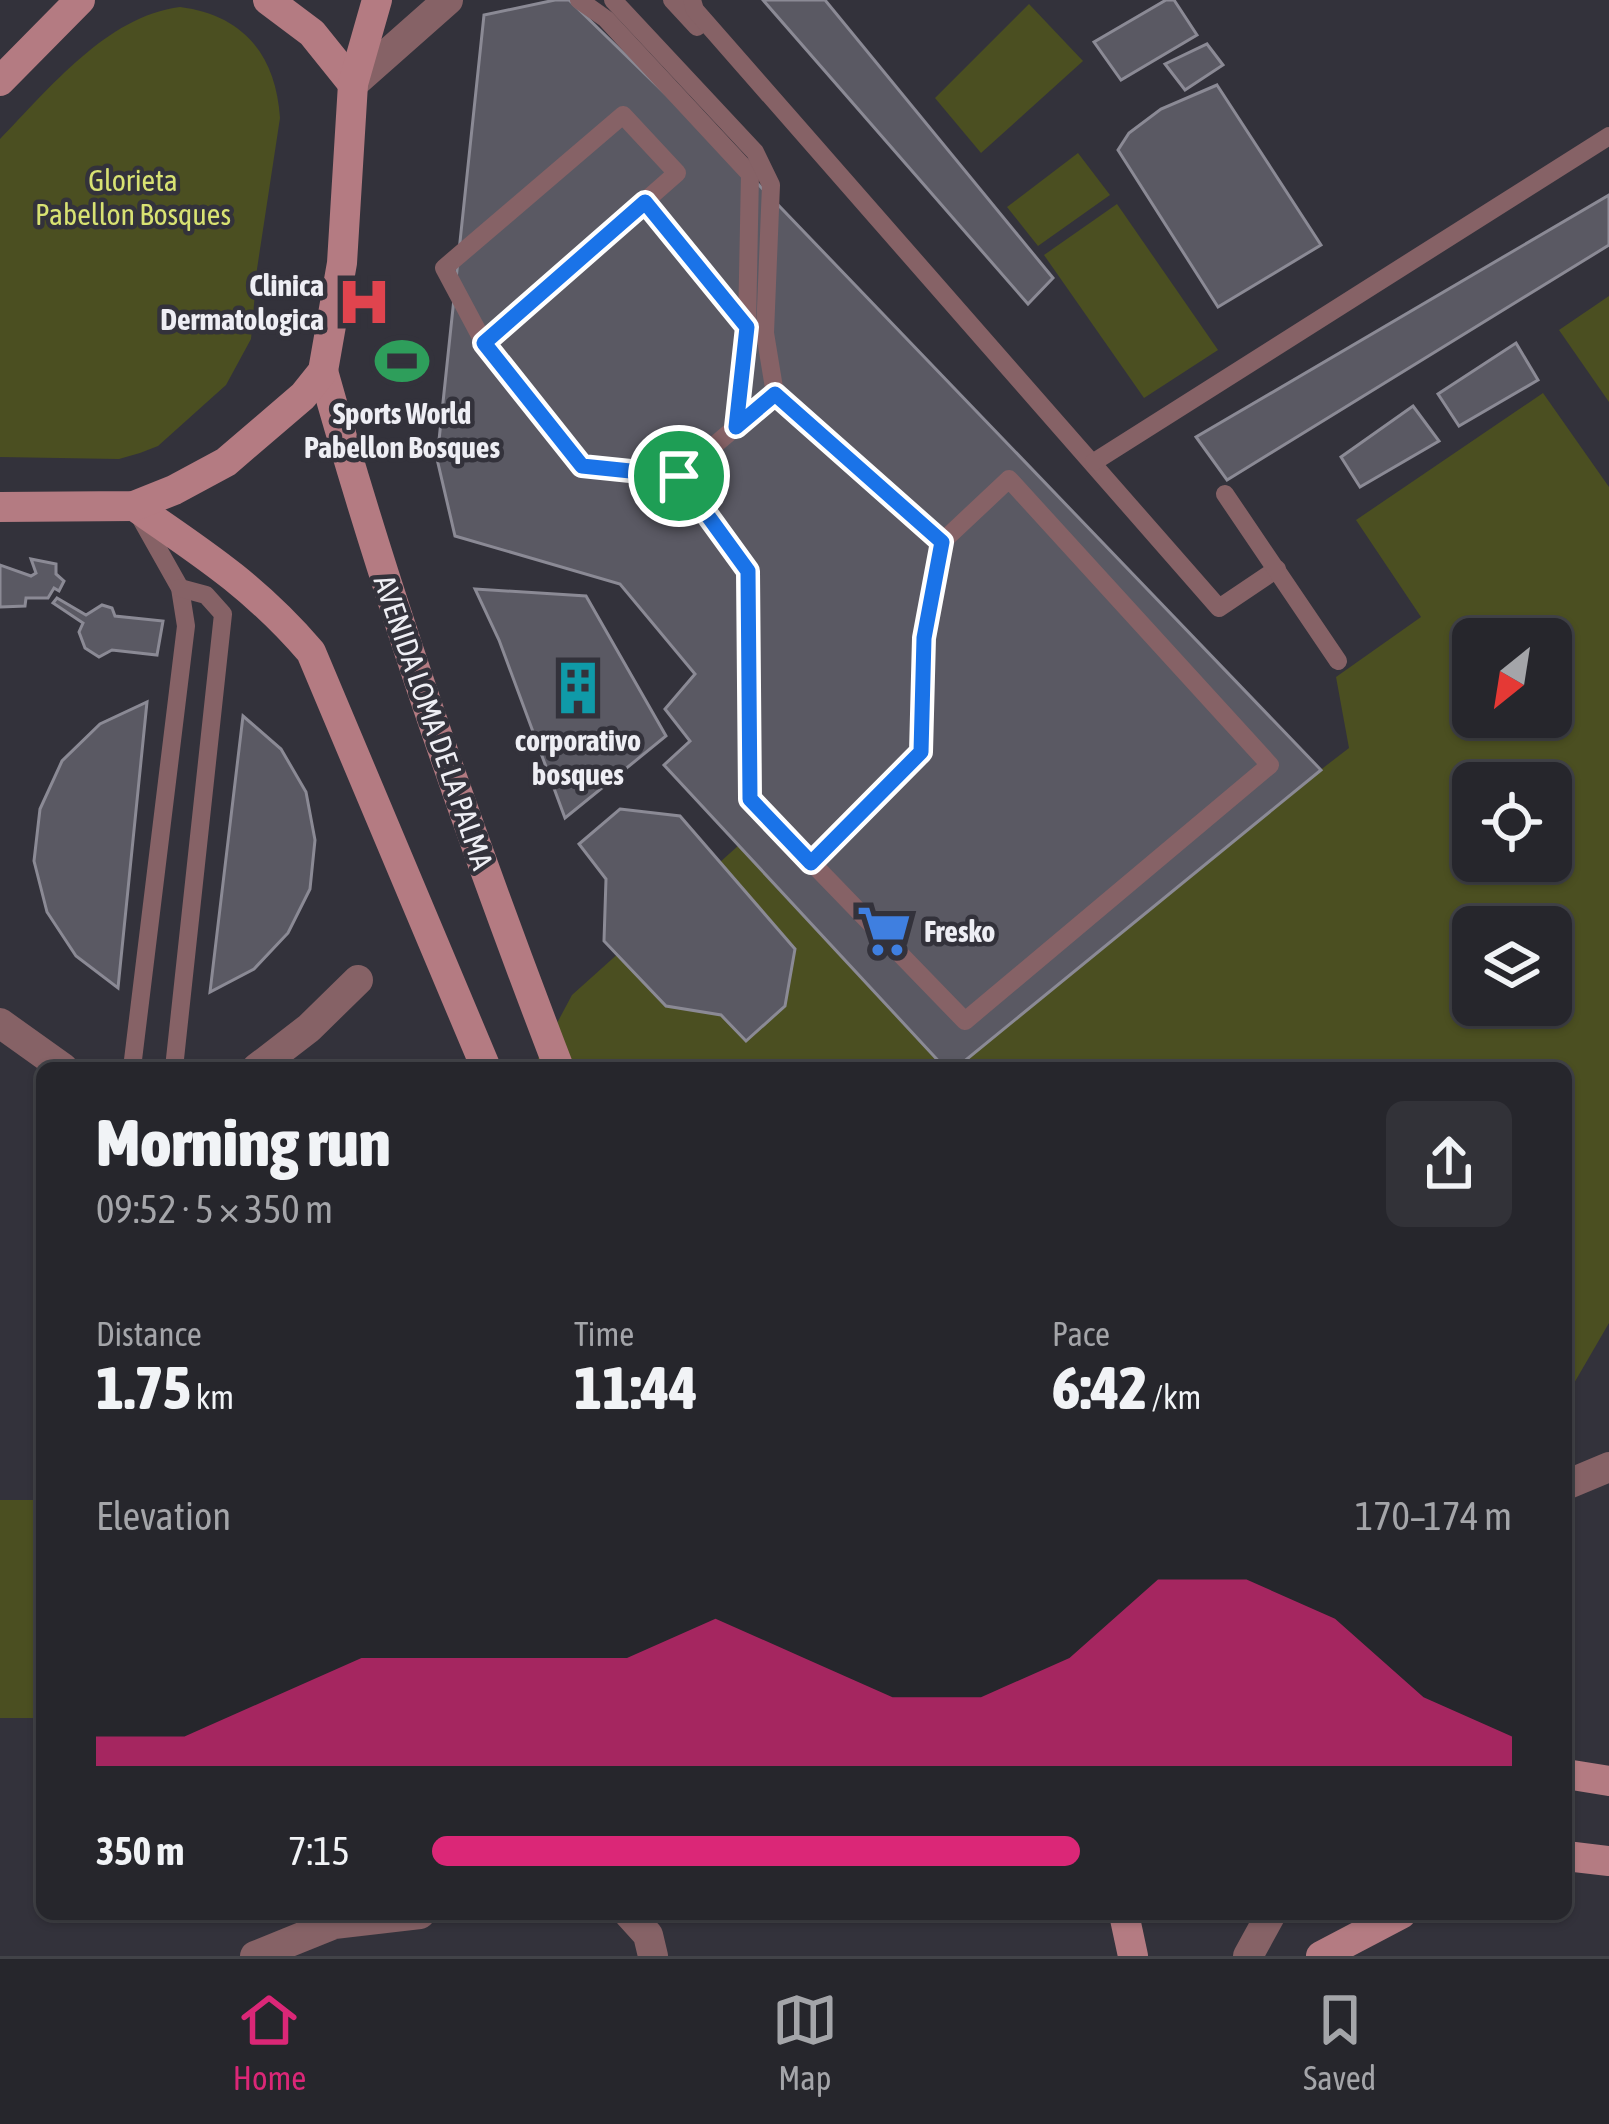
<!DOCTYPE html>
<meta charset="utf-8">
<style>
body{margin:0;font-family:"Asap Condensed",sans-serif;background:#323238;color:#f1f3f6;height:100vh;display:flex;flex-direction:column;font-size:45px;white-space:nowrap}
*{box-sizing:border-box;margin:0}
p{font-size:39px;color:#a4a5a9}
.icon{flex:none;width:66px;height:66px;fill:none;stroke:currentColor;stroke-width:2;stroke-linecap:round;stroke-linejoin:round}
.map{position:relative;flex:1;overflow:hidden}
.panel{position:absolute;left:36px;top:1062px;width:1536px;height:858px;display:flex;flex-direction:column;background:#26262c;border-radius:18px;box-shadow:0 3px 9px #0004,0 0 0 3px #424348}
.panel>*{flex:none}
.needle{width:78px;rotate:210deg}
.controls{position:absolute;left:1452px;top:618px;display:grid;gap:24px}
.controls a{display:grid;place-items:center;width:120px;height:120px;border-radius:18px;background:#26262c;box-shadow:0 3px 9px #0004,0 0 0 3px #424348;font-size:60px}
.pin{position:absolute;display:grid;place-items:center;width:102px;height:102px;color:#fff;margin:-51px;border:6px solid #fff;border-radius:50%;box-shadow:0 3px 12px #0007}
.round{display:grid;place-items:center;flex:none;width:126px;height:126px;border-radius:18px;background:#323238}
.headline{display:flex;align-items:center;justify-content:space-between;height:204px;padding:0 60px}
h1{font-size:66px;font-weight:800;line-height:90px}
.metrics{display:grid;grid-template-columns:repeat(3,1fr);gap:18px;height:204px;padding:12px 60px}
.metrics div{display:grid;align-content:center}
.metrics b{font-size:60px;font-weight:800}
.metrics small{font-size:33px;font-weight:400}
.metrics p{font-size:33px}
.chart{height:336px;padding:24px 60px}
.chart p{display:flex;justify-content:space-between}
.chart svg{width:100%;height:216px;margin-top:12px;fill:#db2777;opacity:.7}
ul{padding:0 60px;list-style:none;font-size:39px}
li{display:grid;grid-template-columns:192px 144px 1fr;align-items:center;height:90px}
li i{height:30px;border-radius:15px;background:#db2777}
.tabs{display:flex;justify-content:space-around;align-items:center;height:168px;border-top:3px solid #424348;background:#26262c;font-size:33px;color:#a4a5a9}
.tabs a{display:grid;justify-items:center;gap:6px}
.tabs .selected{color:#db2777}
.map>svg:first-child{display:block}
.green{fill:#4b4f21;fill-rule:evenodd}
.building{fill:#5a5963;stroke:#8b8a95;stroke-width:3}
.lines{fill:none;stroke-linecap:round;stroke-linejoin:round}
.lane{stroke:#866266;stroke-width:18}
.street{stroke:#866266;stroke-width:30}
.secondary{stroke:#b47b82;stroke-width:30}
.route-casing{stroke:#fff;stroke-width:24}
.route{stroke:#1a73e8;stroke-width:15}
.labels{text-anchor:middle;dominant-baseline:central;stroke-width:9;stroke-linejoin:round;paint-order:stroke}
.park-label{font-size:30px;fill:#d8e272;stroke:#33323b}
.poi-label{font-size:30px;font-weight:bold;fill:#eeeef4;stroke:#33323b}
.street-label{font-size:30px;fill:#eeeef4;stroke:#33323b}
</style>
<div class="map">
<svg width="1609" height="1956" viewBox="0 0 1609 1956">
<rect width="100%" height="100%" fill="#33323b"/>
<g class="green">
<polygon points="1029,4 1083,61 981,153 935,98"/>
<path d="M 180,7 C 244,15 276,56 280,118 L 257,269 L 251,339 L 226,385 L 158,446 L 140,453 L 119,459 L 0,457 L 0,139 C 49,89 107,16 180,7 Z"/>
<polygon points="1078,153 1110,195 1038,246 1007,207"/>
<polygon points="1117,204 1218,350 1144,398 1044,255"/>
<polygon points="1609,296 1609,402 1559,330"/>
<path d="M 1543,393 L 1609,487 L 1609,1323 L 1566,1397 L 1566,1068 L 533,1068 L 572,995 L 739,845 L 972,1038 L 1349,748 L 1336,677 L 1421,617 L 1356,520 ZM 1473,639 L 1551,639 L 1551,717 L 1473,717 ZM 1473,783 L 1551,783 L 1551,861 L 1473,861 ZM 1473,927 L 1551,927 L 1551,1005 L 1473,1005 Z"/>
<rect x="0" y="1500" width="42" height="218"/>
</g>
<g class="building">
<polygon points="555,0 569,0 758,184 1321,770 956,1068 945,1068 664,765 690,741 665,709 695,674 620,584 455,536 437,459 484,15"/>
<polygon points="763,0 825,0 1053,278 1028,304"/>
<polygon points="1166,0 1174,0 1197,35 1121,80 1094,42"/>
<polygon points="1207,44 1223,65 1185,90 1165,64"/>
<polygon points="1217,85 1321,245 1218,307 1118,150 1129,133 1161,109"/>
<polygon points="1609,195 1609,245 1227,480 1196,437"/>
<polygon points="1516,343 1538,380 1459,426 1438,394"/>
<polygon points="1413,406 1439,441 1360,487 1341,457"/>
<polygon points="31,559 56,564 56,574 64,581 59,591 54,588 48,598 26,598 25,606 0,607 0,565 31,576 36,573"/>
<polygon points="475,589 586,596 666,736 565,818 499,640"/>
<polygon points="57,598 86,615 102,605 112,608 115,616 163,621 157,655 112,650 99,657 85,648 79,632 83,623 53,603"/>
<polygon points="147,702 118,988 76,956 47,912 34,861 40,809 62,761 100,724"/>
<polygon points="243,716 281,749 306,792 315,840 310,889 288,933 254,969 210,992"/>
<polygon points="620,809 680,816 795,949 785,1006 746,1041 721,1015 666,1006 604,941 606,879 579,844"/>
</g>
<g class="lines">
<g class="lane">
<polyline points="579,0 606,19 750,174 747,327"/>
<polyline points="613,0 755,152 771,185 765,333 775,394 942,542"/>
<polyline points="672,0 697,27"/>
<polyline points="692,0 695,10 1219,608 1277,569"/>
<polyline points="645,202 747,327 736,427"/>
<polyline points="484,343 677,173 623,115 444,268 484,343 582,466 678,476"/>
<polyline points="775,394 678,476 748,571 750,799 965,1021 1270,765 1009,479 942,542 924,638 921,752 811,863"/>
<polyline points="1094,462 1609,136"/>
<polyline points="1225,494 1338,661"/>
<polyline points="132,1068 186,626 180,588 140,517"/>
<polyline points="174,1068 223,614 206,595 180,588"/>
</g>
<g class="street">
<polyline points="353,84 448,0"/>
<polyline points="0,1023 63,1068"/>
<polyline points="257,1068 309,1028 358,980"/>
<polyline points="1566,1485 1609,1467"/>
<polyline points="629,1914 648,1935 653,1956"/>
<polyline points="255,1956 334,1924 420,1914"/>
<polyline points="1248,1956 1271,1914"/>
</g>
<g class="secondary">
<polyline points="268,0 312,33 353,84"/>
<polyline points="0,81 80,0"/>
<path d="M 323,371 C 389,607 471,839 559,1068"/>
<path d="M 134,506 C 204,554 255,587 311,652 L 486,1068"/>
<polyline points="0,507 134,506 174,490 226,462 303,396 323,371 342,263 353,84 377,0"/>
<polyline points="1566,1774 1609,1781"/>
<polyline points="1566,1856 1609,1861"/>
<polyline points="1124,1914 1133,1956"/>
<polyline points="1321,1956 1401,1914"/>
</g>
</g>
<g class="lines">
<defs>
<polygon id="route" points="645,202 747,327 736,427 775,394 942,542 924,638 921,752 811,863 750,799 748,571 679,476 582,466 484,343"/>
</defs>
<use href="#route" class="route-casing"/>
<use href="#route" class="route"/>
</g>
<defs>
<symbol id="hospital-bare" viewBox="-9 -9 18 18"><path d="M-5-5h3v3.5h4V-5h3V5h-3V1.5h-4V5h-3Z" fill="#e0444e" stroke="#33323b" stroke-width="2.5" paint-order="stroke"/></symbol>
<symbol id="stadium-bare" viewBox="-9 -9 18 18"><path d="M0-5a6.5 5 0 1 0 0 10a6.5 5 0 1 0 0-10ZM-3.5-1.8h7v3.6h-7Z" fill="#2e9e5b" stroke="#33323b" stroke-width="2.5" paint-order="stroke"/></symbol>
<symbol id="building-bare" viewBox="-9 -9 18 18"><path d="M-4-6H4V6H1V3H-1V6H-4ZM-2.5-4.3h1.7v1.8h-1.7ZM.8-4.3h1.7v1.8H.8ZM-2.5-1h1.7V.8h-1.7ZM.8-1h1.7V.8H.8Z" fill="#0f9aa8" stroke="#33323b" stroke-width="2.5" paint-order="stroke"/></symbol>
<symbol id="supermarket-bare" viewBox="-9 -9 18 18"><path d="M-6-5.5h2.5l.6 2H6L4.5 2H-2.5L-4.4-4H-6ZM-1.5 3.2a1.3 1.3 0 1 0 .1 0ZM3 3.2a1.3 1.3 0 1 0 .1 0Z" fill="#3f7fe0" stroke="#33323b" stroke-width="2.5" paint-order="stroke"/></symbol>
</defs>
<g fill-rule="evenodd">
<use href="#hospital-bare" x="326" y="264" width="76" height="76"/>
<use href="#stadium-bare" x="364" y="323" width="76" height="76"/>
<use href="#building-bare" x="540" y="650" width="76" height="76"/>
<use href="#supermarket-bare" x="846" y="893" width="76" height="76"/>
</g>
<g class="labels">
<g class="park-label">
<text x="133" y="180">Glorieta<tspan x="133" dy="34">Pabellon Bosques</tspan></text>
</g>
<g class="poi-label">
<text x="324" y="285" text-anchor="end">Clinica<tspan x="324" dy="34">Dermatologica</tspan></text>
<text x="402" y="413">Sports World<tspan x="402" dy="34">Pabellon Bosques</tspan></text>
<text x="578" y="740">corporativo<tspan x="578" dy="34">bosques</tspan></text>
<text x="924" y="931" text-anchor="start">Fresko</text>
</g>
<g class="street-label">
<text transform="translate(434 722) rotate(71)">AVENIDA LOMA DE LA PALMA</text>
</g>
</g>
</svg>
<div class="controls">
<a><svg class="needle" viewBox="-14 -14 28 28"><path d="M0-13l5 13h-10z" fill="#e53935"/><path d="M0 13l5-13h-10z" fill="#a4a5a9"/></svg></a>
<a><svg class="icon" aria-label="locate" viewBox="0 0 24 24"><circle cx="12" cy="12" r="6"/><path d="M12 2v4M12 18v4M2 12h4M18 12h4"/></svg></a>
<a><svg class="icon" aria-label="layers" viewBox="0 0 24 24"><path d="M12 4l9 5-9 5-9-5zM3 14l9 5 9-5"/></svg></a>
</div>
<div class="pin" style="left:679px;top:476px;background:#1e9e55"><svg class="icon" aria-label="arrive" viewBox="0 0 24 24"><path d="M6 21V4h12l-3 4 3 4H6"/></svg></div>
<section class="panel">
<div class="headline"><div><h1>Morning run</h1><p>09:52 · 5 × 350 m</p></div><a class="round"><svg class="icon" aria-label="share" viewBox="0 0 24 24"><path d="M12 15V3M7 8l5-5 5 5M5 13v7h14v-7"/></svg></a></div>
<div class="metrics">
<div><p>Distance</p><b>1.75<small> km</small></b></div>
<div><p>Time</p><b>11:44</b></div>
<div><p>Pace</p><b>6:42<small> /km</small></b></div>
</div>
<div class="chart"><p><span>Elevation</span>170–174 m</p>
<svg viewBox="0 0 160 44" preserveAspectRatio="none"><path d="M0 44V38L10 38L20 30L30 22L40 22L50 22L60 22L70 14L80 22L90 30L100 30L110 22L120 6L130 6L140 14L150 30L160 38V44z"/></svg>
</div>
<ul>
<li><b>350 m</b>7:15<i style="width:60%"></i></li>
</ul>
</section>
</div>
<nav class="tabs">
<a class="selected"><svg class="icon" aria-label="home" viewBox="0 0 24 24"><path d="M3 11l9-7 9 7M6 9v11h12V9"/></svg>Home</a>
<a><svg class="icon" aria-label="map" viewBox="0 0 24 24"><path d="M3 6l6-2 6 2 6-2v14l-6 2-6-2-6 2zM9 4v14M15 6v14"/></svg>Map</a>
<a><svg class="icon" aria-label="saved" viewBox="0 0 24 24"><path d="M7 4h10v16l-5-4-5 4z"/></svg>Saved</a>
</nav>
